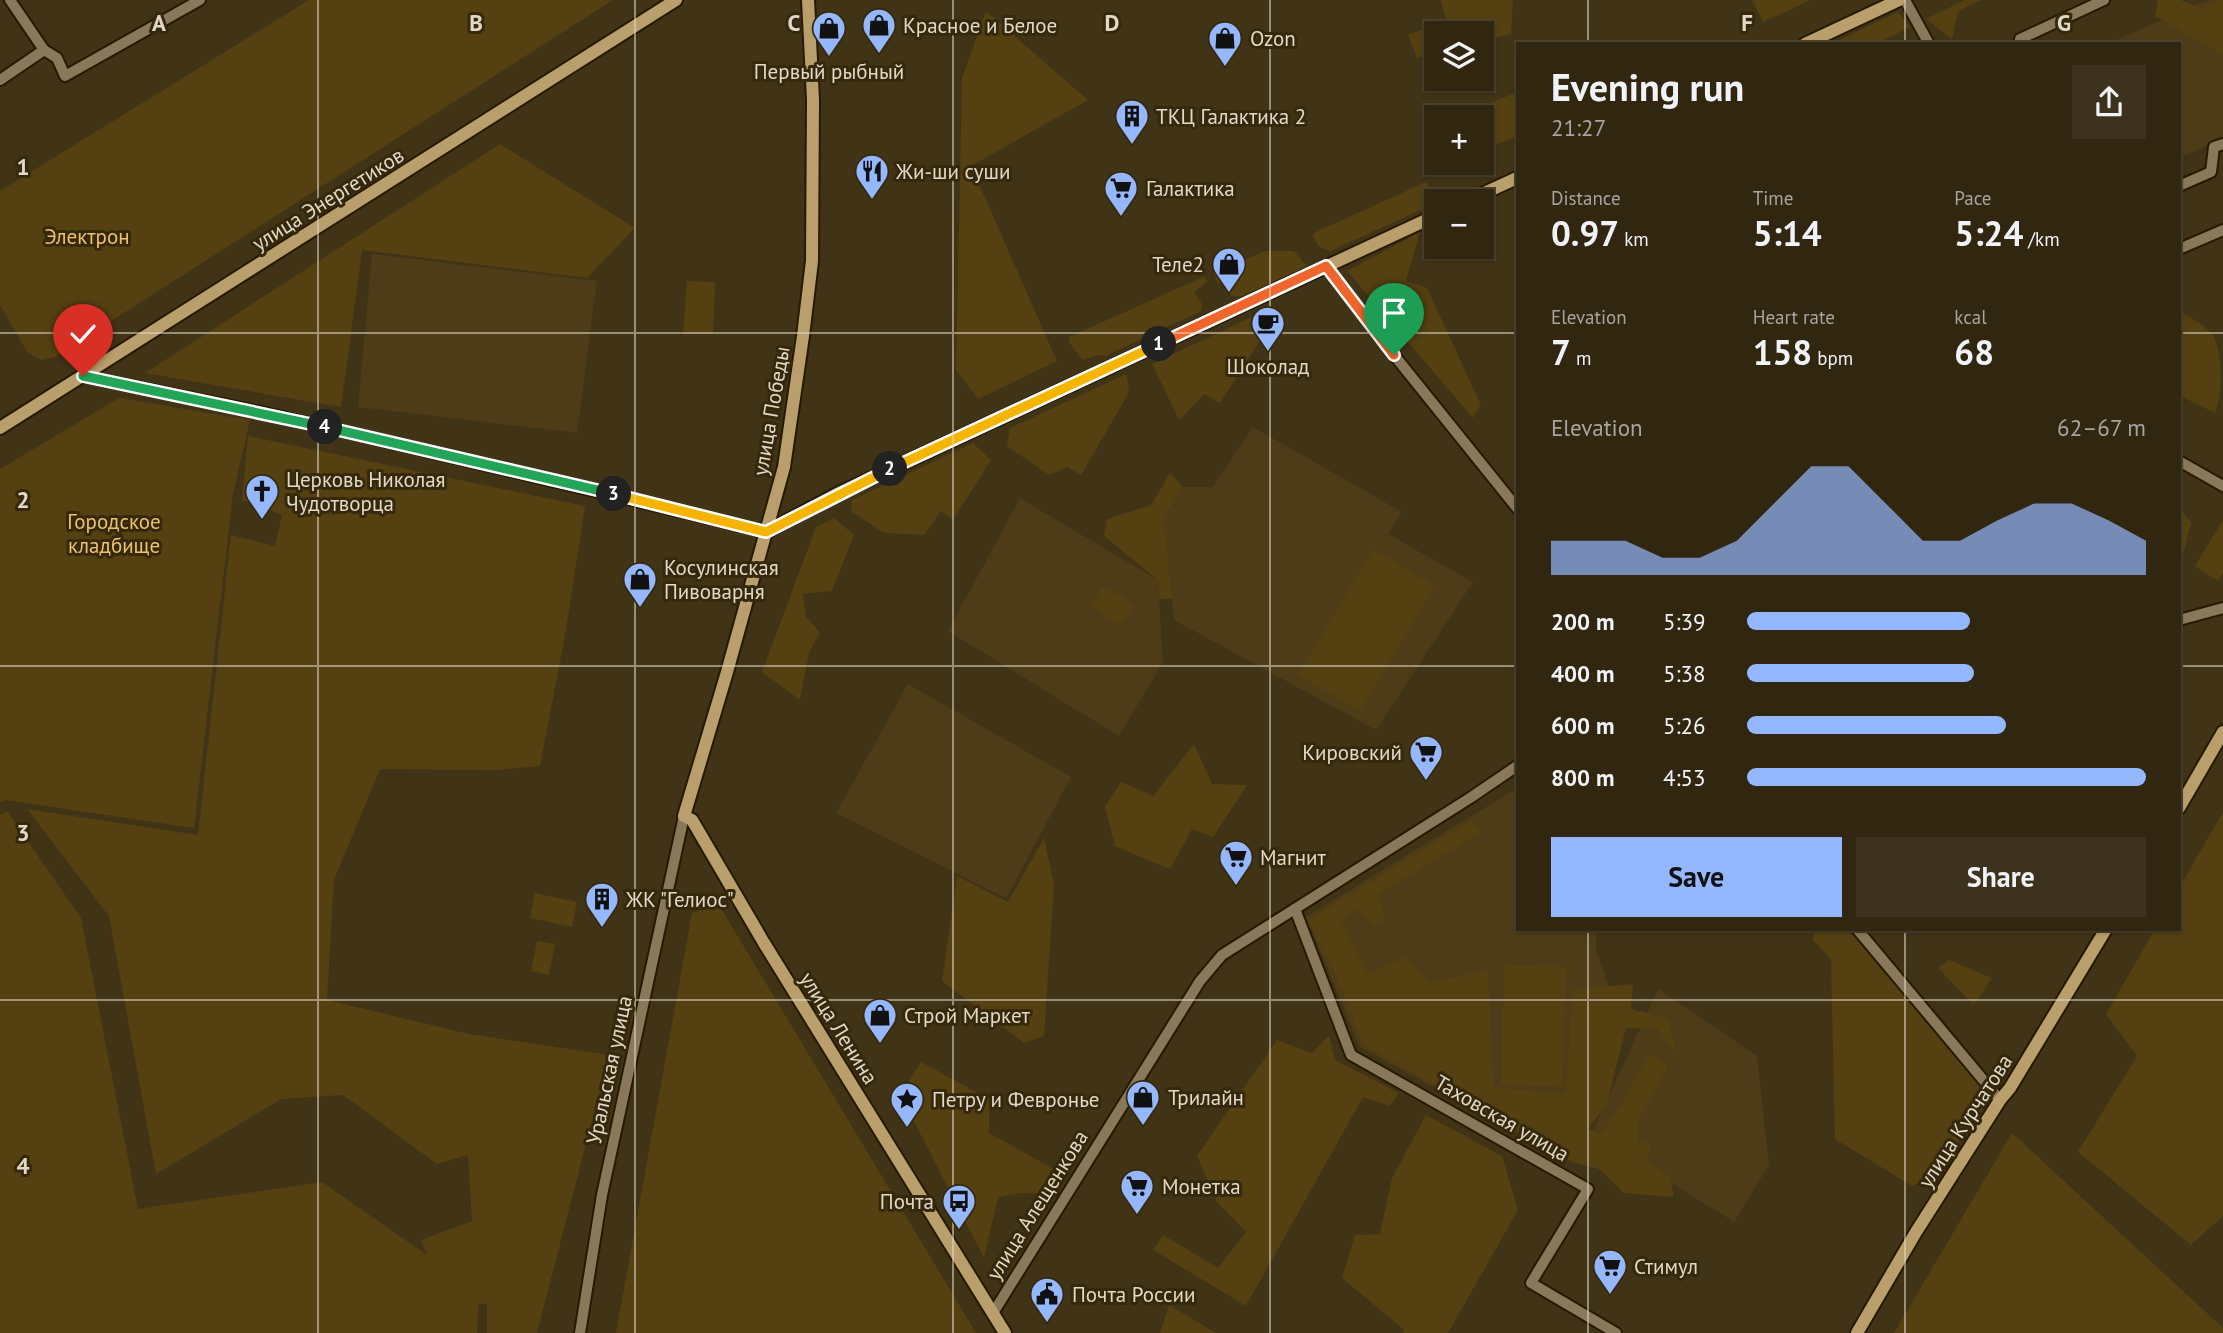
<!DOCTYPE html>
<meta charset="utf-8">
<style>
body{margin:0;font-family:"PT Sans",sans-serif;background:#3d321e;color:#f1f3f6;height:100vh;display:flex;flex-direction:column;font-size:26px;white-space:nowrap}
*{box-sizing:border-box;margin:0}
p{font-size:23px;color:#a8a59f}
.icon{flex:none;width:38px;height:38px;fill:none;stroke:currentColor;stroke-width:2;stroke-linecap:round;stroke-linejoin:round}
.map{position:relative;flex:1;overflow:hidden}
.drawer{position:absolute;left:1516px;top:42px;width:665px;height:889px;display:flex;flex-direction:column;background:#312610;border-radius:0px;box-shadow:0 2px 5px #0004,0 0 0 2px #4c4330}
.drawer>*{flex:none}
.fabs{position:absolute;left:1424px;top:21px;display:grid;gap:14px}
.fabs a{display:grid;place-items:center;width:70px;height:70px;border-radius:0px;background:#312610;box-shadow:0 2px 5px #0004,0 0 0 2px #4c4330;font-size:35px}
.pin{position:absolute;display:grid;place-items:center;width:60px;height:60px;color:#fff;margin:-72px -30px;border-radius:50% 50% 50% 0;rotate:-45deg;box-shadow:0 0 7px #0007}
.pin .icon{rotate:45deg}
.km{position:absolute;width:35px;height:35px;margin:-18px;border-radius:50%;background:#222;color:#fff;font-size:19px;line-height:35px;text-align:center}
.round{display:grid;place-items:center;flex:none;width:74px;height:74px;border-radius:0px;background:#3d321e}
.head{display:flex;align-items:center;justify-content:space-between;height:119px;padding:0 35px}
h1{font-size:38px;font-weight:800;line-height:52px}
.metrics{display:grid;grid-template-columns:repeat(3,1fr);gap:10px;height:119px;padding:7px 35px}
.metrics div{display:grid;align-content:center}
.metrics b{font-size:35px;font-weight:800}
.metrics small{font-size:19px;font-weight:400}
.metrics p{font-size:19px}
.chart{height:196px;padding:14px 35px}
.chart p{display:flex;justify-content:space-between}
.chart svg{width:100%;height:126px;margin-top:7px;fill:#94b7fd;opacity:.7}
.button{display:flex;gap:14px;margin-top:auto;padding:14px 35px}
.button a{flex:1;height:80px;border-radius:0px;background:#94b7fd;color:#111;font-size:28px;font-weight:800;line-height:80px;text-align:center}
.button a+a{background:#3d321e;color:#f1f3f6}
ul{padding:0 35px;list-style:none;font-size:23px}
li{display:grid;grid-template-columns:112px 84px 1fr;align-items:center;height:52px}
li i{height:18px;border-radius:9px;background:#94b7fd}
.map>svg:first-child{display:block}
.built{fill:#4d3c17}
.green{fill:#544011}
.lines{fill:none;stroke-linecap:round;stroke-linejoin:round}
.minor-casing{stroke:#271a00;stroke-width:14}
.major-casing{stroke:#271a00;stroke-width:16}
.minor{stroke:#89795a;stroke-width:10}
.major{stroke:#b99f6b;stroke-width:12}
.split-1-casing{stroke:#fff;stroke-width:14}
.split-2-casing{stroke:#fff;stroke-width:14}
.split-3-casing{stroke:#fff;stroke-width:14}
.split-4-casing{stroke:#fff;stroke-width:14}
.split-5-casing{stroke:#fff;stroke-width:14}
.split-1{stroke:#f0652b;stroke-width:9}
.split-2{stroke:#f5b400;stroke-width:9}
.split-3{stroke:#f5b400;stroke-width:9}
.split-4{stroke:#22a559;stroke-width:9}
.split-5{stroke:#22a559;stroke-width:9}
.grid{fill:none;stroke:#e1d8c8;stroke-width:2;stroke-opacity:0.55}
.labels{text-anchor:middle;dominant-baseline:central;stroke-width:6;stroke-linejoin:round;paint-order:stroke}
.poi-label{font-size:21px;fill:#e1d8c8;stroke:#36290b;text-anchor:start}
.street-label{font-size:21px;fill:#e1d8c8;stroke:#36290b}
.park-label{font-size:21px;fill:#edc269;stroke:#36290b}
.grid-label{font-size:23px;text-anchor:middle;font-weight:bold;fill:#e1d8c8;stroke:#36290b;stroke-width:6;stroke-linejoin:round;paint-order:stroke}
</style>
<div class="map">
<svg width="2223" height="1333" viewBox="0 0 2223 1333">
<rect width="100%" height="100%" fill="#413316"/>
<g class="built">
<polygon points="2208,0 2223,0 2223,139 2179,158 2179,44 2107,44"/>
<polygon points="372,254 597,281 577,433 358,407"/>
<polygon points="1253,427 1402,512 1388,534 1473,582 1376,730 1174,620 1164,518 1183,487 1213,487"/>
<polygon points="1020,498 1158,580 1163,663 1119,736 948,631"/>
<polygon points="908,684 1071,777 1006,898 836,813"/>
<polygon points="1517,788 1517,929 1596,929 1596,950 1612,996 1555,1153 1360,1047 1306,917"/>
<polygon points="1658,989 1757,1056 1769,1165 1734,1222 1592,1133"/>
</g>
<g class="green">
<polygon points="309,0 613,0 55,357 41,360 28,353 0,305 0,191"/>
<polygon points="1441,0 1513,0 1511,34 1482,41 1482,33 1437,33 1437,53 1417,58 1408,35 1446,21"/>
<polygon points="1752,0 1811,0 1763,22"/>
<polygon points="1965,0 1982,0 1958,11 1952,39 1926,19"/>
<polygon points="2158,0 2181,0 2201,9 2218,0 2223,0 2223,55 2155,16"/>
<polygon points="986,11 1088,100 971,166 1057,361 978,399 956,370 962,78"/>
<polygon points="1898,12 1910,27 1877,44 1836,44 1839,40"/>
<polygon points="1517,92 1517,136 1482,150 1482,117 1458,117"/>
<polygon points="500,144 635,228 587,278 362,250 341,407 145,373"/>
<path d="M 1426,182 L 1435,200 L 1432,205 L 1330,251 C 1321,249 1316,245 1313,235 L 1316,232 Z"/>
<polygon points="1420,232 1406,281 1427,288 1481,405 1473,418 1347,271"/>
<polygon points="1265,251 1294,251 1307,266 1242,296 1231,296 1225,280 1218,284 1214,274 1226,268 1235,269 1244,260"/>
<polygon points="1205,276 1207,282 1194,292 1202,304 1201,311 1105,356 1098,355 1082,360 1069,342 1069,337"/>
<polygon points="687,281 715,282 713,334 683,334"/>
<polygon points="1275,306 1275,317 1220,403 1204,394 1179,420 1152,364"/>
<path d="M 2182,313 C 2192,319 2208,327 2214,337 C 2223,358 2223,393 2215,413 L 2179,395 L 2179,321 Z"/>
<polygon points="1126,374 1129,389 1127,396 1081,475 1067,467 1049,475 1007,446 1010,428"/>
<polygon points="119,398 250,420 233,494 194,828 5,800 0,802 0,469"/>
<polygon points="248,436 585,506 566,630 540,766 497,770 380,769 334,880 327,1000 469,1034 609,1055 537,1333 487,1333 487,1303 478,1305 477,1333 0,1333 0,815 7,811 81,918 138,1209 322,1182 427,1255 421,1240 472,1221 468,1155 437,1164 343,1095 281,1099 156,1174 109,916 27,809 198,835 231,535 275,546 282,515 242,500"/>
<polygon points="973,443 991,460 953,520 941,511 924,535 884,533 851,511 852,500"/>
<polygon points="1170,473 1183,487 1164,518 1172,599 1159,599 1158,580 1104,536 1107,519 1151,505"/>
<polygon points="2179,506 2191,523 2179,571"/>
<polygon points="834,518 854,535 832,591 803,594 806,617 820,632 809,653 800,700 762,672 816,527"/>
<polygon points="2223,520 2223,573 2218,581 2195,566"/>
<polygon points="1373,549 1435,586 1360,711 1298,675"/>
<path d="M 1101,588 C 1114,589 1123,597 1133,607 L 1119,625 L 1094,609 L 1092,605 Z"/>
<polygon points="1194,744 1212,784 1247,785 1213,837 1192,829 1170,869 1115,846 1105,807 1121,782 1153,796"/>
<polygon points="2223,812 2223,1216 2191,1245 2078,1152 2137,1056 2106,1014 2155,929 2179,929 2179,888"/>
<polygon points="1472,820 1482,832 1379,894 1384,920 1373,925 1358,908 1340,919 1368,974 1404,957 1431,982 1488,970 1494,1087 1565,1094 1573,989 1633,984 1631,1009 1669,1019 1677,1055 1657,1028 1626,1028 1606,1107 1588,1128 1600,1134 1619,1108 1650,1053 1668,1067 1639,1120 1638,1142 1651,1143 1647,1162 1670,1176 1674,1197 1624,1193 1599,1169 1572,1162 1364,1045 1332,967 1306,917 1310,919"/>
<polygon points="1044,838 1054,884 1044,1036 1024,1043 942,981 957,876 1008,902"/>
<polygon points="535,893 577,902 572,927 530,918"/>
<polygon points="718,905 719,905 976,1333 616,1333 692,913"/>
<polygon points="1813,929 1863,929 1984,1078 1981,1112 1928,1180 1912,1186 1835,1139 1831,959 1813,940"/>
<polygon points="537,941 555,944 549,975 531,971"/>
<polygon points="1949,960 1992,978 1974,1005 1938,968"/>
<polygon points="1504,965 1566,967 1563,1087 1501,1085"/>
<polygon points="1329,1035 1335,1060 1399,1093 1390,1106 1363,1097 1246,1306 1153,1250 1163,1235 1218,1268 1246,1232 1217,1202 1197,1156 1277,1040 1312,1053"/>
<polygon points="921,1062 989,1099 989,1133 1061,1173 1047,1194 1022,1193 998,1197 984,1258 900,1094"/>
<polygon points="1426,1115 1502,1156 1518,1210 1448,1333 1403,1333 1404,1330 1342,1278 1355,1235 1380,1234 1392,1178"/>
<polygon points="2012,1133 2223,1328 2223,1333 1894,1333"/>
<polygon points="1169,1305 1216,1333 1160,1333"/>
</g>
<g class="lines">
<defs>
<g id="minor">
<polyline points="10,0 44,50 57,58 65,76 200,0"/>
<polyline points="1905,0 1929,44"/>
<polyline points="2022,44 2020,39 2104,0"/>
<polyline points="0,80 44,50"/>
<polyline points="2179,186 2211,172 2214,147 2223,144"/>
<polyline points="2179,249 2223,230"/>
<polyline points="1326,266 1394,355 1517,508"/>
<polyline points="83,376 266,413 766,532"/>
<polyline points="2179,461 2223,486"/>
<polyline points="2179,620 2223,608"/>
<polyline points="1295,909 1351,1055 1588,1189 1531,1283 1616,1333"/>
<polyline points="1857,929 2000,1100"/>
<polyline points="993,1313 1200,981 1222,955 1470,798 1517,766"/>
<polyline points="580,1333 602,1195 684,816"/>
</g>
<g id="major">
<polyline points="808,0 813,100 812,261 803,336 784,467 727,672 684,816 692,820 764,943 1005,1333"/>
<polyline points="1805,44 1899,0"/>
<polyline points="1467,201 1517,178"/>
<polyline points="0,428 676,0"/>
<polyline points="766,532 837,494 1437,215"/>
<polyline points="2179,808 2223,732"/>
<polyline points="1857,1333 1916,1232 2000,1100 2010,1088 2106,929"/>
</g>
</defs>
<use href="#minor" class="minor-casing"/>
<use href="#major" class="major-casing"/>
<use href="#minor" class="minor"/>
<use href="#major" class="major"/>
</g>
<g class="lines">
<defs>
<polyline id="split-1" points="1159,344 1326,266 1394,355"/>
<polyline id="split-2" points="890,469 1159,344"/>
<polyline id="split-3" points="614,494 766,532 890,469"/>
<polyline id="split-4" points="325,427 614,494"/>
<polyline id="split-5" points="83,376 325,427"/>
</defs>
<use href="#split-1" class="split-1-casing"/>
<use href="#split-2" class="split-2-casing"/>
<use href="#split-3" class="split-3-casing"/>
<use href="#split-4" class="split-4-casing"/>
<use href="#split-5" class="split-5-casing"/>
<use href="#split-1" class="split-1"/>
<use href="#split-2" class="split-2"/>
<use href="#split-3" class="split-3"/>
<use href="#split-4" class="split-4"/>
<use href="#split-5" class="split-5"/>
</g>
<path class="grid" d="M 318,0 L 318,1333M 635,0 L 635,1333M 953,0 L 953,1333M 1270,0 L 1270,1333M 1588,0 L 1588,44M 1905,0 L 1905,44M 0,333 L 1517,333M 2179,333 L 2223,333M 0,666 L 1517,666M 2179,666 L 2223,666M 1588,929 L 1588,1333M 1905,929 L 1905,1333M 0,1000 L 2223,1000"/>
<defs>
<symbol id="shop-pin" viewBox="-11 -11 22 30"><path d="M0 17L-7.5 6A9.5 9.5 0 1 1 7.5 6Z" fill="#94b7fd" stroke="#36290b"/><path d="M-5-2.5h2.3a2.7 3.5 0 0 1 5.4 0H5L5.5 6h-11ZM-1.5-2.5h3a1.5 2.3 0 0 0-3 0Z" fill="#111"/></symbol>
<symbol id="building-pin" viewBox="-11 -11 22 30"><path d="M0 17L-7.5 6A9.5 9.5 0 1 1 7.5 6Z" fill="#94b7fd" stroke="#36290b"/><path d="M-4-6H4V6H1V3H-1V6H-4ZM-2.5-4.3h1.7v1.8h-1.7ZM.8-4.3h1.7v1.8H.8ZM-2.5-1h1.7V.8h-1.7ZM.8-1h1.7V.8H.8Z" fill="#111"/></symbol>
<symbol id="restaurant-pin" viewBox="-11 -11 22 30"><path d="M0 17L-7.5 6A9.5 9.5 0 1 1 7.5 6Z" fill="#94b7fd" stroke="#36290b"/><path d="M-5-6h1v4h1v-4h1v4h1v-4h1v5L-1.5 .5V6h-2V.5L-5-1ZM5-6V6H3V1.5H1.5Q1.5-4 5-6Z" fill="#111"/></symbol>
<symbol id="supermarket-pin" viewBox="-11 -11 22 30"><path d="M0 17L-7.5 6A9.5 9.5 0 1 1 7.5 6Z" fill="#94b7fd" stroke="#36290b"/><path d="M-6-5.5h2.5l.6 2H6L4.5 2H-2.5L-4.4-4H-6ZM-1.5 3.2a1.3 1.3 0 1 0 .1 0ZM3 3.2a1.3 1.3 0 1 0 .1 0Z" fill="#111"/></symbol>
<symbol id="cafe-pin" viewBox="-11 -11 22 30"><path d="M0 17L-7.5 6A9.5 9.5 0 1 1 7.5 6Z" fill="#94b7fd" stroke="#36290b"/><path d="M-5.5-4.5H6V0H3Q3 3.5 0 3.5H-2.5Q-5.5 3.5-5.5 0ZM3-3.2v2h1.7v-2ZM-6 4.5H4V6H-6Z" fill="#111"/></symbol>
<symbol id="church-pin" viewBox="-11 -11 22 30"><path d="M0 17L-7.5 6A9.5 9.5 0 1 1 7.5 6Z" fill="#94b7fd" stroke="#36290b"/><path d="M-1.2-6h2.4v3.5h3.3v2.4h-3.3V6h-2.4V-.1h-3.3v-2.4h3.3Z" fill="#111"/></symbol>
<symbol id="sight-pin" viewBox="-11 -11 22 30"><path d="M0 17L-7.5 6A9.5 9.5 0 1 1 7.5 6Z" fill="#94b7fd" stroke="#36290b"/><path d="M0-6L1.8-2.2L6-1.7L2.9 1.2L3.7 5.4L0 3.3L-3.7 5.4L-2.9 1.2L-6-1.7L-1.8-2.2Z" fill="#111"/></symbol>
<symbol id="bus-pin" viewBox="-11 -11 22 30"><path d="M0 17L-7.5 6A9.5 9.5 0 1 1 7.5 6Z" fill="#94b7fd" stroke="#36290b"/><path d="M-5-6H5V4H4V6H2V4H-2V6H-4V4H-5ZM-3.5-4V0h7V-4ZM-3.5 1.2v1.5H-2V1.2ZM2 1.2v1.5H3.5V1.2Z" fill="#111"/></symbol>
<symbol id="civic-pin" viewBox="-11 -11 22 30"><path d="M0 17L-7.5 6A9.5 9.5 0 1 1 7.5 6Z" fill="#94b7fd" stroke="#36290b"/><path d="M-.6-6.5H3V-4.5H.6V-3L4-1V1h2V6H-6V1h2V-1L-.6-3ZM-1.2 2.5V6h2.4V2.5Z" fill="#111"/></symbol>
</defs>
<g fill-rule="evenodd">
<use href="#shop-pin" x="860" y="6" width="38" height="52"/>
<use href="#shop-pin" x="810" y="9" width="38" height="52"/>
<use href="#shop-pin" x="1206" y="19" width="38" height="52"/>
<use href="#building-pin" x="1113" y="97" width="38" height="52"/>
<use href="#restaurant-pin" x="853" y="152" width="38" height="52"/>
<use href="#supermarket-pin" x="1102" y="169" width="38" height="52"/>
<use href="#shop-pin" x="1210" y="245" width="38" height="52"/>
<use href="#cafe-pin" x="1249" y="304" width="38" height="52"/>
<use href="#church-pin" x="243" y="472" width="38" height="52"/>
<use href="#shop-pin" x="621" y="560" width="38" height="52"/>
<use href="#supermarket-pin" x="1407" y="733" width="38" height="52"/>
<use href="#supermarket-pin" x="1217" y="838" width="38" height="52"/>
<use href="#building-pin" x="583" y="880" width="38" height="52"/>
<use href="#shop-pin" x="861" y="996" width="38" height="52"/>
<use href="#shop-pin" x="1124" y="1078" width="38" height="52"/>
<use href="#sight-pin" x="888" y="1080" width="38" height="52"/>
<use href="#supermarket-pin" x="1118" y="1167" width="38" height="52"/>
<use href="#bus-pin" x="940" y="1182" width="38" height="52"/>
<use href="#supermarket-pin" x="1591" y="1247" width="38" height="52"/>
<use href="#civic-pin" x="1028" y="1275" width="38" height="52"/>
</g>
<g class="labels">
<g class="poi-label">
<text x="903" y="25">Красное и Белое</text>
<text x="1250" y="38">Ozon</text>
<text x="829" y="71" text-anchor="middle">Первый рыбный</text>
<text x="1156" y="116">ТКЦ Галактика 2</text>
<text x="896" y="171">Жи-ши суши</text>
<text x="1146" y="188">Галактика</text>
<text x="1204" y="264" text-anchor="end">Теле2</text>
<text x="1268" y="366" text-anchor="middle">Шоколад</text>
<text x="286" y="479">Церковь Николая<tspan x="286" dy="24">Чудотворца</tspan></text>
<text x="664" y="567">Косулинская<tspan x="664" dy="24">Пивоварня</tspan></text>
<text x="1402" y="752" text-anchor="end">Кировский</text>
<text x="1260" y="857">Магнит</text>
<text x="626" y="899">ЖК "Гелиос"</text>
<text x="904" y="1015">Строй Маркет</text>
<text x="1168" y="1097">Трилайн</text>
<text x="932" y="1099">Петру и Февронье</text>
<text x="1162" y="1186">Монетка</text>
<text x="934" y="1201" text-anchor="end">Почта</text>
<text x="1634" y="1266">Стимул</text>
<text x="1072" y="1294">Почта России</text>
</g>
<g class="street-label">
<text transform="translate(328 199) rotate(-32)">улица Энергетиков</text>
<text transform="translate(771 411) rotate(-80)">улица Победы</text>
<text transform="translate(839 1028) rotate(58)">улица Ленина</text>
<text transform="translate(609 1070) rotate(-78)">Уральская улица</text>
<text transform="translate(1502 1118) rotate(30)">Таховская улица</text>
<text transform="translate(1965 1121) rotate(-57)">улица Курчатова</text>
<text transform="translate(1037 1205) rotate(-58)">улица Алещенкова</text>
</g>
<g class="park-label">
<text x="87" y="236">Электрон</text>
<text x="114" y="521">Городское<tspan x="114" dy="24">кладбище</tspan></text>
</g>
</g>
<g class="grid-label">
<text x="159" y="31">A</text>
<text x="476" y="31">B</text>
<text x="794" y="31">C</text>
<text x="1112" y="31">D</text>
<text x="1747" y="31">F</text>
<text x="2064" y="31">G</text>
<text x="23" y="175">1</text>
<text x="23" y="508">2</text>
<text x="23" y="841">3</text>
<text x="23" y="1174">4</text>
</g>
</svg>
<div class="fabs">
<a><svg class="icon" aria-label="layers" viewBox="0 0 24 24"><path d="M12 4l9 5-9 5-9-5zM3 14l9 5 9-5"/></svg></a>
<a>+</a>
<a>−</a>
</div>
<div class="pin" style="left:1394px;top:355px;background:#1e9e55"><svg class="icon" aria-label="arrive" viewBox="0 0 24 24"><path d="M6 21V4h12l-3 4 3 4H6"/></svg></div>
<div class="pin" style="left:83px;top:376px;background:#d93025"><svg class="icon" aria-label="check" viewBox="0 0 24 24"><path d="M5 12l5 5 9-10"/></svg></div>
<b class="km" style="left:1159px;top:344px">1</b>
<b class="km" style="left:890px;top:469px">2</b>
<b class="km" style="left:614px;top:494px">3</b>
<b class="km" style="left:325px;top:427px">4</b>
<section class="drawer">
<div class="head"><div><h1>Evening run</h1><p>21:27</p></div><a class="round"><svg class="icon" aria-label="share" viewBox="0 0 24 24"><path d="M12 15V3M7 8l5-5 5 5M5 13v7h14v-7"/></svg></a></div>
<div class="metrics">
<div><p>Distance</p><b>0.97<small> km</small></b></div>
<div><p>Time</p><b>5:14</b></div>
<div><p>Pace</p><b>5:24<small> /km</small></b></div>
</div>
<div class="metrics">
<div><p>Elevation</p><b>7<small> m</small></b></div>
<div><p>Heart rate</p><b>158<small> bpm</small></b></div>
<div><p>kcal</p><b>68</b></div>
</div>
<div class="chart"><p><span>Elevation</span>62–67 m</p>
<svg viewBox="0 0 160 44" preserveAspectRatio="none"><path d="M0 44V32L10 32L20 32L30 38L40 38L50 32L60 19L70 6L80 6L90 19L100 32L110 32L120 25L130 19L140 19L150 25L160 32V44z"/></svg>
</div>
<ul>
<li><b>200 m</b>5:39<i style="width:56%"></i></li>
<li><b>400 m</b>5:38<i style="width:57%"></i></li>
<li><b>600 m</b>5:26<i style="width:65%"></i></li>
<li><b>800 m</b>4:53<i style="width:100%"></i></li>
</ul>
<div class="button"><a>Save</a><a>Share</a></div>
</section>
</div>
